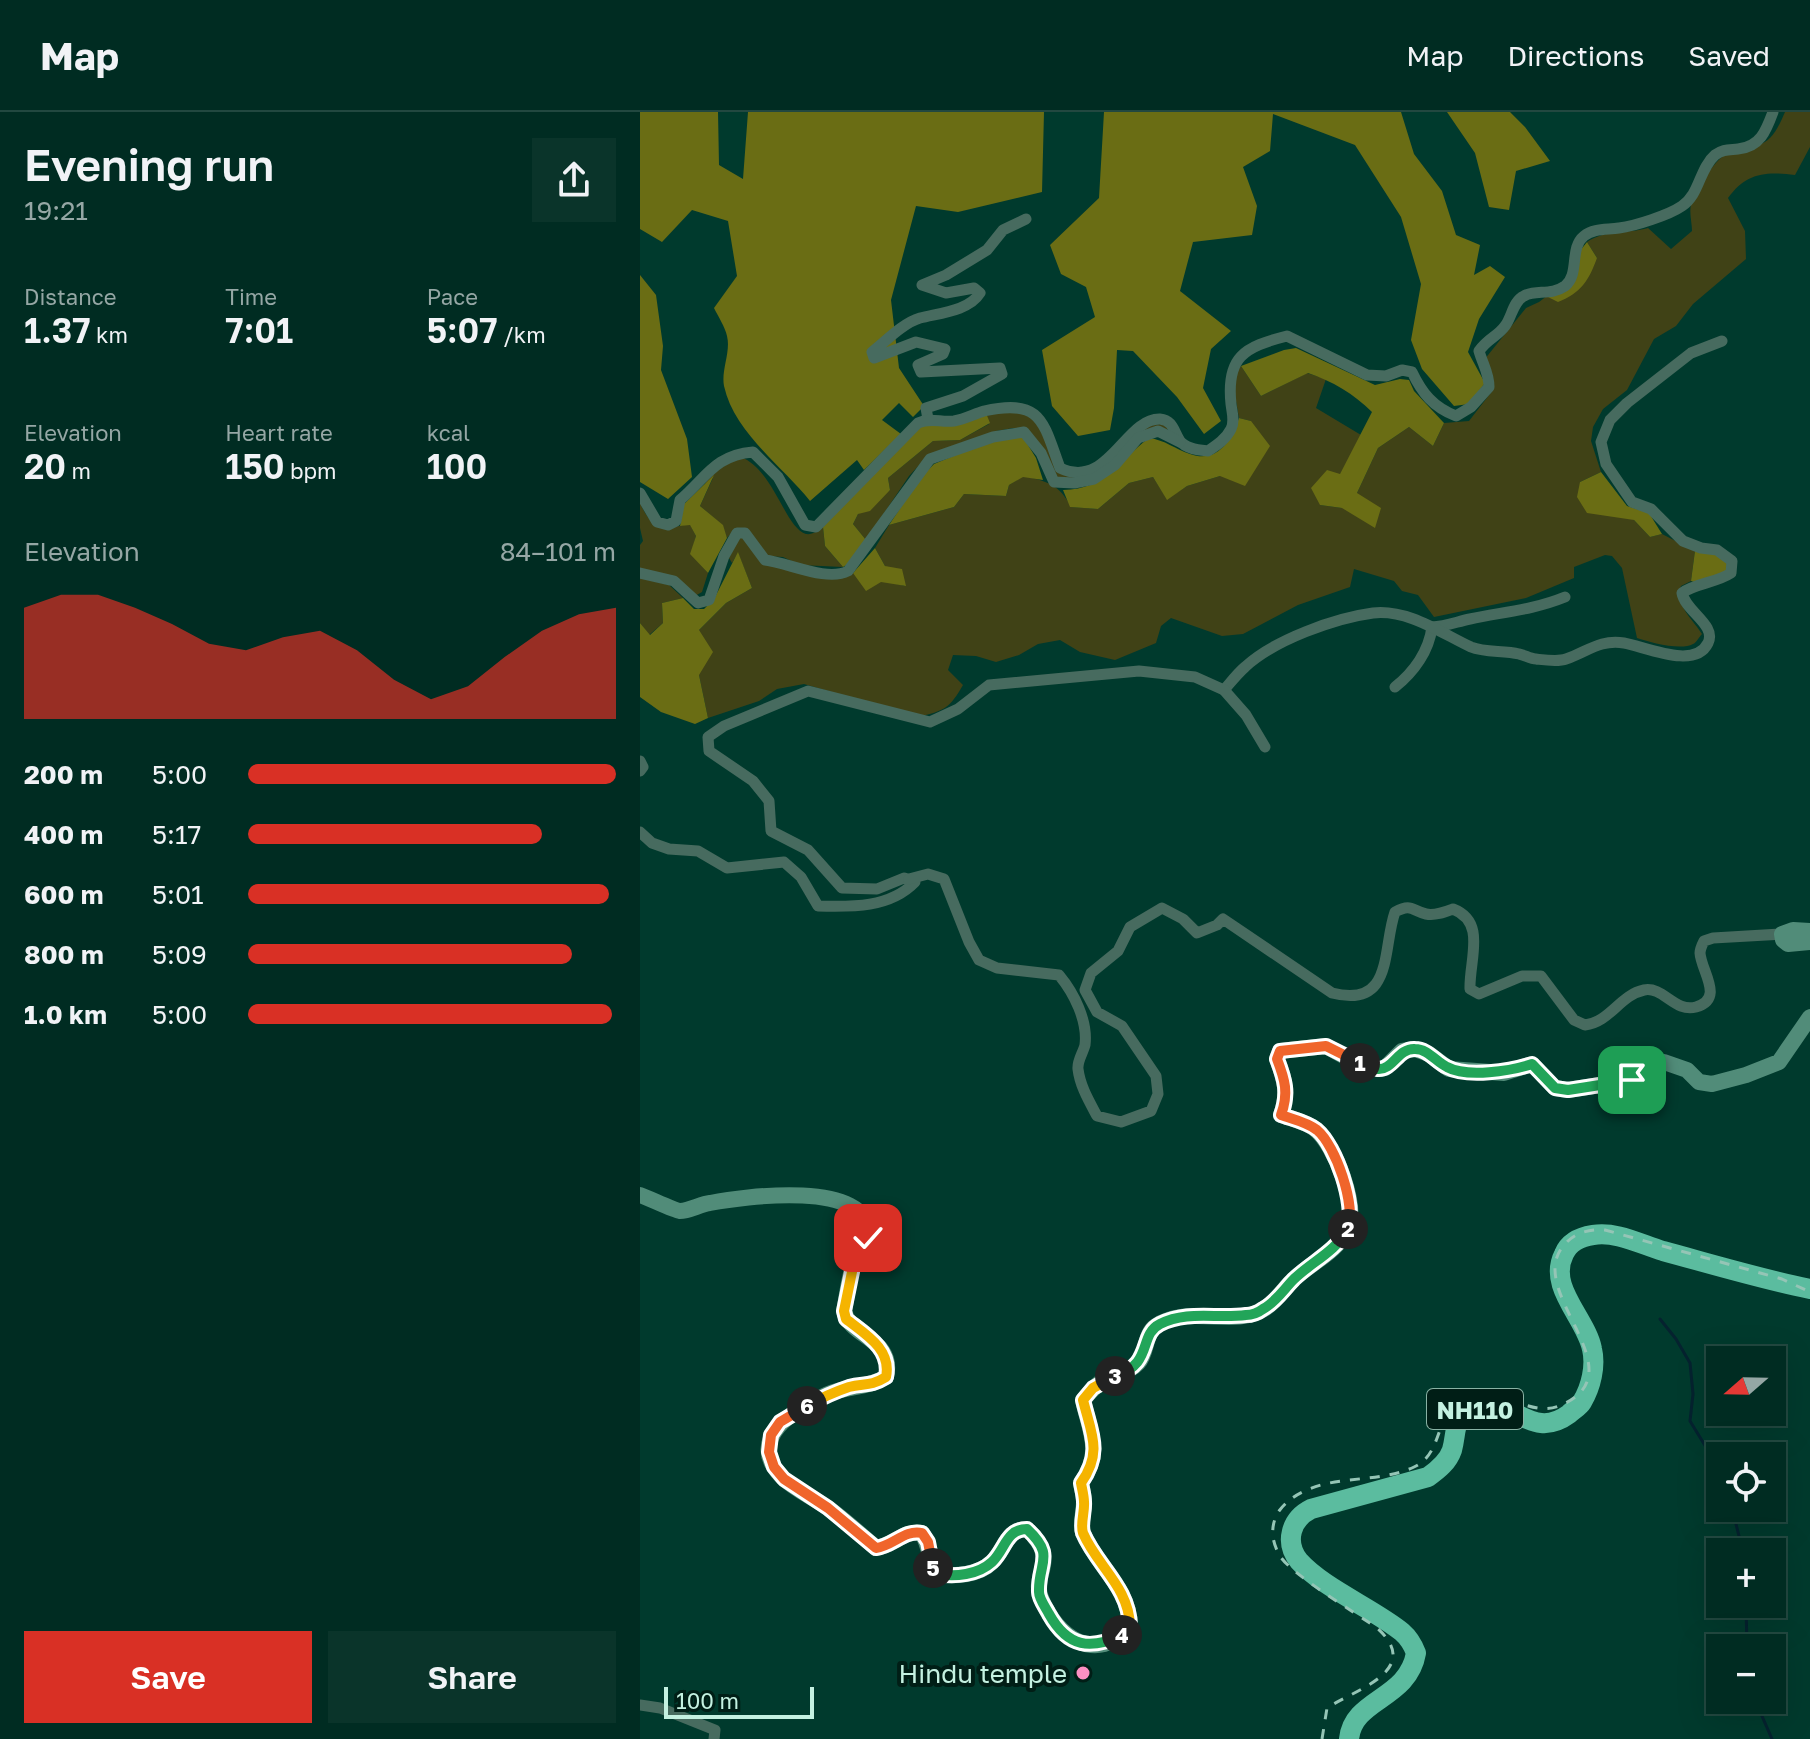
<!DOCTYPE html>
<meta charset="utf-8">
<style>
body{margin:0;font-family:"Golos Text",sans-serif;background:#0a342a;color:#f1f3f6;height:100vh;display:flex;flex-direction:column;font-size:30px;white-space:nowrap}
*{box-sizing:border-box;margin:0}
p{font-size:26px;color:#95a7a5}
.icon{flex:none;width:44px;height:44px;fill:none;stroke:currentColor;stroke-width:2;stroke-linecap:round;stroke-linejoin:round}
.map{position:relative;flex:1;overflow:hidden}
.details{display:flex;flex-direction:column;background:#002c22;width:640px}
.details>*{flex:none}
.needle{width:52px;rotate:250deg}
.fabs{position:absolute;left:1066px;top:1234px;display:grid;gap:16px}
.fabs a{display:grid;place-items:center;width:80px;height:80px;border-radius:0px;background:#002c22;box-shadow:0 8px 32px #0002,0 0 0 2px #224840;font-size:40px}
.scale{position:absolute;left:24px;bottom:20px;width:150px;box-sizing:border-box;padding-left:8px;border:4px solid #c4f1e1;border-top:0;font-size:22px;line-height:28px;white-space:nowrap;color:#c4f1e1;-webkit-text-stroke:6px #001e16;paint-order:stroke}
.pin{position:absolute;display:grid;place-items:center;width:68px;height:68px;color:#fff;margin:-34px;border-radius:16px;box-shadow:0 4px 12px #0006}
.km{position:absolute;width:40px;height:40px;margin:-20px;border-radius:50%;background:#222;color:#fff;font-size:22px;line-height:40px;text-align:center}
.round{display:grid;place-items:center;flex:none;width:84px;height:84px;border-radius:0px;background:#0a342a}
.overview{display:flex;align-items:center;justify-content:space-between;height:136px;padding:0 24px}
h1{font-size:44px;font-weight:600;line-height:60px}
.metrics{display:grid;grid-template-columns:repeat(3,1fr);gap:12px;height:136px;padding:8px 24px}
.metrics div{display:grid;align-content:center}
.metrics b{font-size:34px;font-weight:600}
.metrics small{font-size:22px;font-weight:400}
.metrics p{font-size:22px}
.chart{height:224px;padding:16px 24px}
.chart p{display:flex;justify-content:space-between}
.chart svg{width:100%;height:144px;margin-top:8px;fill:#d93025;opacity:.7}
.action{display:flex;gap:16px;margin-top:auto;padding:16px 24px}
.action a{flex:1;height:92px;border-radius:0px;background:#d93025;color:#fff;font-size:32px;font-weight:600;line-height:92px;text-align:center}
.action a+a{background:#0a342a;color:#f1f3f6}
ul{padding:0 24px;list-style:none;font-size:26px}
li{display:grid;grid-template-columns:128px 96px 1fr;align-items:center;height:60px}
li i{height:20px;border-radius:10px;background:#d93025}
header{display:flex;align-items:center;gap:48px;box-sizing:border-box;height:112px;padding:0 40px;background:#002c22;border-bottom:2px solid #224840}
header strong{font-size:38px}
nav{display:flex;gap:44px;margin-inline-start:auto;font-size:28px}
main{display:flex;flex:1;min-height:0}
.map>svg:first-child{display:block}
.green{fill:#404216}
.forest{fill:#6a6d14}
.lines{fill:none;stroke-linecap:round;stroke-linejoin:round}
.stream{stroke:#05222f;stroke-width:3}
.street{stroke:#476b5f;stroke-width:11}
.secondary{stroke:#518c79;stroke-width:16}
.highway{stroke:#5bbc9f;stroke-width:20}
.rail{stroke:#95c5b6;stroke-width:3;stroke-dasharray:10 10;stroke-linecap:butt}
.split-1-casing{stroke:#fff;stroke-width:16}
.split-2-casing{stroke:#fff;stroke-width:16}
.split-3-casing{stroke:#fff;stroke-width:16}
.split-4-casing{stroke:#fff;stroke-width:16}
.split-5-casing{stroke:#fff;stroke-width:16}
.split-6-casing{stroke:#fff;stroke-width:16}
.split-7-casing{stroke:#fff;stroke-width:16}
.split-1{stroke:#22a559;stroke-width:10}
.split-2{stroke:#f0652b;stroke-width:10}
.split-3{stroke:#22a559;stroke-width:10}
.split-4{stroke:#f5b400;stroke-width:10}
.split-5{stroke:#22a559;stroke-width:10}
.split-6{stroke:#f0652b;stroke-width:10}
.split-7{stroke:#f5b400;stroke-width:10}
.poi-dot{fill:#fc8fc2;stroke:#001e16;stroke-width:3}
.labels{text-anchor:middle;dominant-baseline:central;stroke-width:8;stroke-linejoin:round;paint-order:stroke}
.shield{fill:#001e16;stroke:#89b2a4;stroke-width:2}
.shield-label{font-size:24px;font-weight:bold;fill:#c4f1e1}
.poi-label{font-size:26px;fill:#c4f1e1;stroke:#001e16;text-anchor:end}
</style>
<header>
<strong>Map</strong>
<nav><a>Map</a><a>Directions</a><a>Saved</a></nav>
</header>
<main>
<section class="details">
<div class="overview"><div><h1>Evening run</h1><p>19:21</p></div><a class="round"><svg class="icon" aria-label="share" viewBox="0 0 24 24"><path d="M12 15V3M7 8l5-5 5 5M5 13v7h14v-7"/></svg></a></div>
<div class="metrics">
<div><p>Distance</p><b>1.37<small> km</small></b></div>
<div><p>Time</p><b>7:01</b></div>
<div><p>Pace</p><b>5:07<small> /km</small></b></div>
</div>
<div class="metrics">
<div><p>Elevation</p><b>20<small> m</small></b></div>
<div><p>Heart rate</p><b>150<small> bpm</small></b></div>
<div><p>kcal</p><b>100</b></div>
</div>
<div class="chart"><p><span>Elevation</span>84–101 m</p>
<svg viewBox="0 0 160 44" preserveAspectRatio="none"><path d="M0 44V10L10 6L20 6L30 10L40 15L50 21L60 23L70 19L80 17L90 23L100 32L110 38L120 34L130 25L140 17L150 12L160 10V44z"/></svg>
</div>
<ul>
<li><b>200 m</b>5:00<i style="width:100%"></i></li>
<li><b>400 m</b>5:17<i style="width:80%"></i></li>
<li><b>600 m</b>5:01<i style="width:98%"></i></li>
<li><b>800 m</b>5:09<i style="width:88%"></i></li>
<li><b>1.0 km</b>5:00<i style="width:99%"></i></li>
</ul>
<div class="action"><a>Save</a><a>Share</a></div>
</section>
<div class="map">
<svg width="1170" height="1627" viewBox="0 0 1170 1627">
<rect width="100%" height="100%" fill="#003a2d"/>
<g class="green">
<path d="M 1145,0 L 1170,0 L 1170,35 L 1155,63 C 1125,59 1106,61 1088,86 L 1105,119 L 1106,147 L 1053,192 L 1036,214 L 1014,227 L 987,278 L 963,297 L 953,315 L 951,329 L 961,360 L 940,370 L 994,408 L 1010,425 L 1022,422 L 1055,439 L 1051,469 L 1041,474 C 1034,492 1052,506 1062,522 C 1059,525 1056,531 1053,532 C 1041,539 1009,530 997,526 L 982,456 L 972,444 L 965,443 L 934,455 L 934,466 L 886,486 L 794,505 L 778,483 L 762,479 L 754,469 L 714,457 L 710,475 L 658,493 L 603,522 L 582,524 L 531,506 L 521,514 L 516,531 L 475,548 L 440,540 L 420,528 L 398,532 L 379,543 L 356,550 L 336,544 L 313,543 L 308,558 L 323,573 C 310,596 304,599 278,605 L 164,572 L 137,577 L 119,589 L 68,606 L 59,563 L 59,518 L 86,491 L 112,476 L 98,441 L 92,451 L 89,446 L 99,425 L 106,425 L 123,451 L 213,461 L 265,474 L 245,454 L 235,436 L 249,413 L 314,395 L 324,382 L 366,384 L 369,373 L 383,364 C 407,369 420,373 431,395 L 458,397 L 489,371 L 513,365 L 527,387 L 547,374 L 580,364 L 611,309 L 599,306 L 593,272 L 594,261 L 601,254 L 621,284 L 667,261 L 686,267 L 676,296 L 721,323 L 700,363 L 680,393 L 702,396 L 717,381 L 738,336 L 769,315 L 793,334 L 804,311 L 829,309 L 853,278 L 844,248 L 886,196 L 899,190 L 957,146 L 947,130 C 966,117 987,122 1008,116 L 1031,137 L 1052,119 C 1052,111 1049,100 1051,93 C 1054,81 1075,46 1087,42 C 1121,29 1128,41 1145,0 Z"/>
<path d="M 382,300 L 396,308 L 418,357 L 446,360 C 467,343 496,310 525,312 L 530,318 L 519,316 C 493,336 450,372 415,366 L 387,318 L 373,316 L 356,319 L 281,351 L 269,364 L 226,428 L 213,412 L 218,402 L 250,378 L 248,366 L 293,329 L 320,328 L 349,312 L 346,301 Z"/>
<path d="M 101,345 C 134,358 145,416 166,422 C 172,423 178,419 183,415 L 185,434 L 203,455 L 160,453 L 143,445 L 126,444 L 95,417 L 87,426 L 82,413 L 60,394 L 73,366 L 65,372 L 70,361 Z"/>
<path d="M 0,391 C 13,420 23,417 50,412 L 56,424 L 51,442 L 68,461 L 62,480 L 55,484 L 0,457 L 0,433 L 3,429 L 0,416 Z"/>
<polygon points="0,466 29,473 43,486 22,491 23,511 9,523 0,511"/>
</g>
<g class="forest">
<path d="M 0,0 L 78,0 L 79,53 L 103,67 L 108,0 L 404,0 L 402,80 L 318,100 L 276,94 L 251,188 L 259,256 L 284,294 L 273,305 L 259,291 L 242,308 L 261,322 L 224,358 L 217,348 L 170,389 C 142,354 94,320 84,274 C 81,258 91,240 87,224 C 85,215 78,204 74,196 L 97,164 L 88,109 L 52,98 L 22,130 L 0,117 Z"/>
<polygon points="464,0 761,0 774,42 802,79 816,123 840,133 834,163 850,154 865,165 839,207 828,240 845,271 829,292 814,294 782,257 771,228 781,172 761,105 715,33 633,2 630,39 603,55 617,94 612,123 553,130 540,179 591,219 571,237 563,276 581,309 564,322 537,285 493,239 477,238 474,296 470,318 438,324 412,294 402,238 455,205 446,175 421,162 410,133 459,86"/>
<polygon points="807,0 870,0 885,15 910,49 876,59 869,98 849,95 835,41"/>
<path d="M 947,130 L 957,146 C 949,168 941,181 918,190 L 906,184 L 929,176 L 939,140 Z"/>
<polygon points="0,163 16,183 23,234 21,258 47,327 52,365 28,387 0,370"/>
<path d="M 656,236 L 735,273 L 760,267 L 769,268 L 774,279 L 804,311 L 793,334 L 769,315 L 738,336 L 717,381 L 741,396 L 735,416 L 702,396 L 680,393 L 671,376 L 687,358 L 700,362 L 732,300 C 714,282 692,269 668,261 L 621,284 L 601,254 L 644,238 Z"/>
<polygon points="346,301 350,311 320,328 293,329 248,366 250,378 230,399 218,402 213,412 226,428 208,452 203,455 185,434 183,415 272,320 287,311"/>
<path d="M 599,306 L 611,309 L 630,334 L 605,374 L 580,364 L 547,374 L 527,388 L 513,365 L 489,371 L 458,397 L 430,395 L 423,378 C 467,377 478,349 509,326 C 525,328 535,337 550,342 C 577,352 592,328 599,306 Z"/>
<polygon points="383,325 396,346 403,368 383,365 369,373 366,384 324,382 314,395 249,413 281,365 294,352 352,328"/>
<polygon points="961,360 987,394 1009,401 1022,422 1010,425 994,408 947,401 937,385 940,370"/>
<polygon points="74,363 60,394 83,413 87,426 68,461 50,442 56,424 50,413 40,414 44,392"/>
<polygon points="235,436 245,454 262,457 266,474 241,470 226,479 213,461"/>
<polygon points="1055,439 1075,440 1088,449 1086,460 1060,472 1051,469"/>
<polygon points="98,440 112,476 86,491 59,518 73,540 59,563 68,606 55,612 21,600 0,585 0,511 10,523 23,511 22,491 43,486 54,497 64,497 74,487"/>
</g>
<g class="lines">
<g class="stream">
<polyline points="1020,1207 1036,1227 1050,1251 1053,1282 1050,1309 1080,1358"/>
<polyline points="1092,1396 1103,1440"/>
<polyline points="1106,1492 1107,1536"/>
<polyline points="1115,1588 1132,1627"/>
</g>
<g class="street">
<path d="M 288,307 L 286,296 L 323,284 L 362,262 L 360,256 L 281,260 L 278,253 L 303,242 L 305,237 L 276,230 L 234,246 L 232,240 C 246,229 263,211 280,206 C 299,201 329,199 340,181 L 334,176 L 306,181 L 282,173 L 306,163 L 347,138 L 363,118 L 386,107"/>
<path d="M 0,381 L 17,410 L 28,413 L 36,409 L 40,388 C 66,366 75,343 113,340 L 138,365 L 165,413 L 176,415 L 278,311 C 291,305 301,311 314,309 C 325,307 334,302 344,299 C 402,286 403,310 420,356 C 468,379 485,306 520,307 C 533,308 534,320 540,329 C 546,337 559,338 568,339 C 577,333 586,327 591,317 C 595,309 592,301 591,292 C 586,245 604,235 647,224 L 727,263 L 746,264 L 762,258 L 772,260 C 782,281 793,295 816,304 L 831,295 L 849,275 C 849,261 843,253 839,239 C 848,226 857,225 865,214 C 872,205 873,189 884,184 C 895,177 911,184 925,174 C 940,162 929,136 944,124 C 954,116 967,118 979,116 C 995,114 1029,103 1042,94 C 1060,82 1059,57 1075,43 C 1083,37 1089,38 1098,37 C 1120,35 1126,19 1133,0"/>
<path d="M 0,461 L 34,469 L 58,491 L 69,488 L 84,444 L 97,421 L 105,421 L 125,448 C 149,451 187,470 208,459 L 290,347 L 353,325 L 384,320 L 401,341 L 414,370 L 434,371 L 454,367 L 475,353 L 498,326 L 518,319 L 540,330"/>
<path d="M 755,575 C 774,560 789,539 792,515 C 806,514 816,510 830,507 C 863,500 893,498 925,485"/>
<path d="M 584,578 C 591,570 597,562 605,555 C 634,528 695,506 733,501 C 768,497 801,521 831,535 C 845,541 864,538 879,542 C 885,543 890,547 896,547 C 905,548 918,550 926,547 C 947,540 960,527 984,531 C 1006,535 1055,558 1068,531 C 1077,513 1045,499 1042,481 C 1056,471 1076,471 1091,461 L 1092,449 L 1077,438 L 1061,436 L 1043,429 L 1011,397 L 992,390 L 966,352 L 961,330 L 970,308 L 987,291 L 1051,241 L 1082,229"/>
<polyline points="0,649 3,655 0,659"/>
<path d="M 0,720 L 12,731 L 29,737 L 58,739 L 87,756 L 144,750 L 161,765 L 178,794 C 212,795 250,796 275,770 L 264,766 L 237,777 L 202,776 L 168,738 L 131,719 L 129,689 L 113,669 L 69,639 L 68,625 L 84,614 L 168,579 L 290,610 L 318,597 L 349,573 L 499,559 L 555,565 L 584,578 L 606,603 L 625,635"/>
<path d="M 269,767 L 288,762 L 304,767 L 329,830 L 339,848 L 357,856 L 419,863 C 434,881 448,909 445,933 C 443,941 437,949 438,957 C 440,974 449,989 457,1004 L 481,1010 L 511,999 L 518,982 L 516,964 L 482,914 L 457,900 L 445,878 L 451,861 L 478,839 L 490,815 L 522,796 L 543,807 L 557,821 L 577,813 L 583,807 L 692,881 C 754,897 742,837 755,800 C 772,791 772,799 786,802 C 795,804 805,800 813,797 C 847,810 829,848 830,877 L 839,882 L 882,864 L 901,864 L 934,908 L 945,913 C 970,910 980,883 1004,878 C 1023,874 1035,901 1056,895 C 1085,887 1061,859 1060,841 C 1060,837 1062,833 1064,829 L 1073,826 L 1142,822"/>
<polyline points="0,1593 20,1596 75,1618 74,1627"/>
</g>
<g class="secondary">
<polyline points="1170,819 1153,818 1142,822 1143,828 1148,832 1170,830"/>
<path d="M 0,1083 C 9,1086 33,1098 40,1099 C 49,1099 61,1092 70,1091 C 101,1085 233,1066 228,1124 C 227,1134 217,1141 214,1151 C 209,1165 207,1184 204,1199 C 210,1226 255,1226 246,1265 C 228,1276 207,1274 188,1282 C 155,1297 104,1326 142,1365 C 155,1378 174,1386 188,1396 C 205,1408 220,1422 236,1436 C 253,1434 265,1417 282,1421 C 290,1434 289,1449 297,1462 C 315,1465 339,1463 352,1450 C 365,1438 366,1417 387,1417 C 421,1449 391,1461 401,1486 C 416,1525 457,1554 490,1514 C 489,1475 457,1454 443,1421 C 440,1412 444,1399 444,1390 C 444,1384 442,1377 441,1371 C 463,1340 450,1321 443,1288 C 450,1280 456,1272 466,1267 C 477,1261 489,1261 498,1251 C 508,1240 504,1222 516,1214 C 547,1192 594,1216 624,1197 C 636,1190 643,1177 654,1167 C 672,1150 696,1141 707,1118 C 719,1095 695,1033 675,1017 C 666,1010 652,1007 641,1003 C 649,982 645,968 637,947 L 640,939 L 686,934 L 711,948 L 738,957 L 745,956 L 762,939 L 775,937 L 789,942 L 809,957 L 864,961 L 892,952 L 915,976 L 928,978 L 992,968 L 1009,956 L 1024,950 L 1047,958 L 1059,970 L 1072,972 L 1106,963 L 1139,950 L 1170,905"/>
</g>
<path class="highway" d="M 709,1627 C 713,1586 768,1588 776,1541 C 773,1533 769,1526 762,1520 C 734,1497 683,1476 659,1449 C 644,1430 651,1407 671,1397 L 788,1365 C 798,1358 808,1350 812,1338 C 818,1316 811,1305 838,1296 C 873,1284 891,1330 929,1302 C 933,1298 939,1295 942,1290 C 951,1275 956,1254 952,1237 C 946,1206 907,1175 924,1142 C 929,1130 940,1125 953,1123 C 976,1119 1000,1132 1023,1139 C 1071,1152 1121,1167 1170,1177"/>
<path class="rail" d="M 682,1627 L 687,1596 C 716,1577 784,1558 737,1516 C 716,1501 651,1462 640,1444 C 631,1429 630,1413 639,1399 C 650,1384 668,1376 685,1372 C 715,1365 746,1368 774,1355 C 808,1340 791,1288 837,1282 C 865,1278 892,1305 919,1294 C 1003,1260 879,1177 926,1131 C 936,1120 950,1117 965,1118 L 1142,1167 L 1170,1180"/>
</g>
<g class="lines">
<defs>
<path id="split-1" d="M 720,951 C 725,953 732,956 738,957 C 753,958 758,936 775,937 C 788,937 796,950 807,955 C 827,966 871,959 892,952 L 915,976 L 928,978 L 992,968"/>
<path id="split-2" d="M 708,1117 C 716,1093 696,1034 677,1018 C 667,1010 652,1007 641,1003 C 649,981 645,968 637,947 L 640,939 L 686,934 L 720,951"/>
<path id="split-3" d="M 475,1264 C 514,1252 498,1223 520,1212 C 547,1198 577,1207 606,1203 C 612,1203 619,1200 623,1197 C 636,1190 644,1177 654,1167 C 673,1149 695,1140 708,1117"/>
<path id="split-4" d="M 475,1264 L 453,1276 L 443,1288 C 451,1321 463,1340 441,1371 C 442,1377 444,1384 444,1390 C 445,1399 440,1412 443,1421 C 457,1454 489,1475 490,1514 L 482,1523"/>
<path id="split-5" d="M 293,1456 L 297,1462 C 315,1465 338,1463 352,1450 C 365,1438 366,1417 387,1417 C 416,1444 398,1450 399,1480 C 399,1487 406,1496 409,1502 C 428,1536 451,1538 482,1523"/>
<path id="split-6" d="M 167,1294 L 140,1310 L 131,1323 L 129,1340 L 134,1355 L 144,1367 L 188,1396 L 236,1436 C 253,1434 265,1417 282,1421 L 288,1430 L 293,1456"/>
<path id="split-7" d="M 167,1294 C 181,1286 194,1280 209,1275 C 224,1271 230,1275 246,1265 C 252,1237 225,1222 206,1207 L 204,1199 L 214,1150 L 228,1126"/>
</defs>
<use href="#split-1" class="split-1-casing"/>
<use href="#split-2" class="split-2-casing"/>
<use href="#split-3" class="split-3-casing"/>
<use href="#split-4" class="split-4-casing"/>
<use href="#split-5" class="split-5-casing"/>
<use href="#split-6" class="split-6-casing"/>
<use href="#split-7" class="split-7-casing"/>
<use href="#split-1" class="split-1"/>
<use href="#split-2" class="split-2"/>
<use href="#split-3" class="split-3"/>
<use href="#split-4" class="split-4"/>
<use href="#split-5" class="split-5"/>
<use href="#split-6" class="split-6"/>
<use href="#split-7" class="split-7"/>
</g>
<circle class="poi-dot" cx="443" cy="1561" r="8"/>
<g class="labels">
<rect class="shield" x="787" y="1277" width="96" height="40" rx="6"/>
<g class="shield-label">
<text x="835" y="1297">NH110</text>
</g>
<g class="poi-label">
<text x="427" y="1561">Hindu temple</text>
</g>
</g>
</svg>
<div class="fabs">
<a><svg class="needle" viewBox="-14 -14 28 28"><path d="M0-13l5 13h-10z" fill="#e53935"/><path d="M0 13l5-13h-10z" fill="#95a7a5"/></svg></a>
<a><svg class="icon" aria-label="locate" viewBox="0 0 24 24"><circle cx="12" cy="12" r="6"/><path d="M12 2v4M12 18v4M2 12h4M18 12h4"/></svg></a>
<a>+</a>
<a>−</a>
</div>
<div class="scale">100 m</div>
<div class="pin" style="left:992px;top:968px;background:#1e9e55"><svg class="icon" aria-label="arrive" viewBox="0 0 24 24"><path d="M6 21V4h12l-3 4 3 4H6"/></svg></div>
<div class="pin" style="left:228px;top:1126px;background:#d93025"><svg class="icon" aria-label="check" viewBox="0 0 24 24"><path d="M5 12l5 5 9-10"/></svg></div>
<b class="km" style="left:720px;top:951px">1</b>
<b class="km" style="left:708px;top:1117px">2</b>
<b class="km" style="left:475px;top:1264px">3</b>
<b class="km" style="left:482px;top:1523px">4</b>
<b class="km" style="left:293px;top:1456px">5</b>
<b class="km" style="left:167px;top:1294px">6</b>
</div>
</main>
